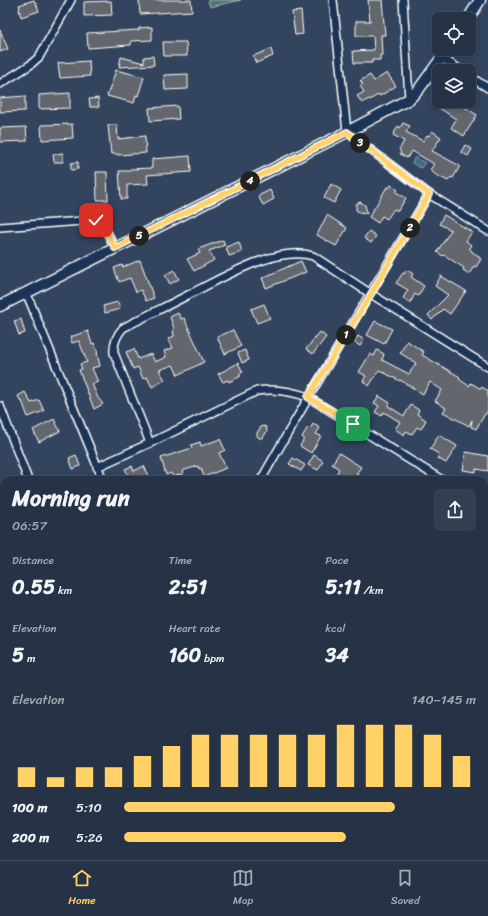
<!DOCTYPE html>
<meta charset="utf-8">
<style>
body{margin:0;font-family:Sriracha,sans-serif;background:#323f51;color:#f1f3f6;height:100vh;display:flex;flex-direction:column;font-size:15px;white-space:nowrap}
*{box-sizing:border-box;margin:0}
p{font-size:13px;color:#a4aab3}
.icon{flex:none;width:22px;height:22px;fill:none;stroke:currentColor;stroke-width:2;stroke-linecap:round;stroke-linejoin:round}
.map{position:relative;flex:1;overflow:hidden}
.sheet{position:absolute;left:0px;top:476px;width:488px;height:384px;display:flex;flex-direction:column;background:#263346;border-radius:12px 12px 0 0;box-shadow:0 2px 6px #0003,0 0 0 1px #424e5f}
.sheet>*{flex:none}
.buttons{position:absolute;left:432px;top:12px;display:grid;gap:8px}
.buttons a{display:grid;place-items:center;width:44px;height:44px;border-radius:6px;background:#263346;box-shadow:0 2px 6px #0003,0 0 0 1px #424e5f;font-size:20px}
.pin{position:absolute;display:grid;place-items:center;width:34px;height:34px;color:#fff;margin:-17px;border-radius:8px;box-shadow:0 2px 6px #0006}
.km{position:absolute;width:20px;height:20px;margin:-10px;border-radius:50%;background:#222;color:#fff;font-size:11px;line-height:20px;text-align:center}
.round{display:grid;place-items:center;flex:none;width:42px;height:42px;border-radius:6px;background:#323f51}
.overview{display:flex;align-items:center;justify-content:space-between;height:68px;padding:0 12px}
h1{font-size:22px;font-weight:800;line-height:30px}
.figures{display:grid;grid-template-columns:repeat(3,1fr);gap:6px;height:68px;padding:4px 12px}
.figures div{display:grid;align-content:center}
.figures b{font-size:20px;font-weight:800}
.figures small{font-size:11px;font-weight:400}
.figures p{font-size:11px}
.chart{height:112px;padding:8px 12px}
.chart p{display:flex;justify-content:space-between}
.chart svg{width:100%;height:72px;margin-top:4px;stroke:#ffd166;stroke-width:6}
ul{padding:0 12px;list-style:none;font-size:13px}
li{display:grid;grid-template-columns:64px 48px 1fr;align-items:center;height:30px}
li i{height:10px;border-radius:5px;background:#ffd166}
.tab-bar{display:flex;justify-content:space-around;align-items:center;height:56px;border-top:1px solid #424e5f;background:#263346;font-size:11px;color:#a4aab3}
.tab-bar a{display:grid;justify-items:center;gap:2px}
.tab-bar .on{color:#ffd166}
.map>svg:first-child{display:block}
.green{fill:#517474;stroke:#a8baba}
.water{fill:#406888;stroke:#8ca4b8}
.building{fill:#63666d;stroke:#fff}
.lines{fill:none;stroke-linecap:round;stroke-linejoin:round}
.street-casing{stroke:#fff;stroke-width:10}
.secondary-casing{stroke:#fff;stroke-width:13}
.street{stroke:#1d3557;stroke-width:7}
.secondary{stroke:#1d3557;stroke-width:10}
.route-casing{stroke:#fff;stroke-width:8}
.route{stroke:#ffd166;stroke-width:5}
</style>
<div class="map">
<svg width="488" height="860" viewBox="0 0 488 860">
<rect width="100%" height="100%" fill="#32445e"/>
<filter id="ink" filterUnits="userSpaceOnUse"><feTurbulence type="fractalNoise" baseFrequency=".025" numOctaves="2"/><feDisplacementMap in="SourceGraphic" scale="8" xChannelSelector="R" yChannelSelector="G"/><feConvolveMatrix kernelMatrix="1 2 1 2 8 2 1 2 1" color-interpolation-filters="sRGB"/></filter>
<g filter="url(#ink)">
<polygon class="green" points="208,0 241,0 210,7"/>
<polygon class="water" points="415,157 425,163 421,168 412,163"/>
<g class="building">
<polygon points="34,0 35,3 36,3 39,11 21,17 19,9 20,8 19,5"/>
<polygon points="139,0 191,0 192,11 140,14"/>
<polygon points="368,0 382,0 385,35 381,35 382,55 380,55 380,60 372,60 372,63 354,63 353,51 374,50 373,36 356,36 356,21 370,21"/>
<polygon points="111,1 112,15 84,16 84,2"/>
<polygon points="301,11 303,34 295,35 292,12"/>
<polygon points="152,27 152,40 131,41 131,45 88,48 87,33 139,30 139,28"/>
<polygon points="0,30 8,49 0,52"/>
<polygon points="163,42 186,42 187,56 164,56"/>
<polygon points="271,49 273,56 256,63 253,56"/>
<polygon points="153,56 154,65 119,67 121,57 144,63 144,57"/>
<polygon points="89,61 90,76 60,78 58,63"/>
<polygon points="116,70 144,77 138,96 136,95 134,103 107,96"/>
<polygon points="387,73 396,86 380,96 379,94 370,100 369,99 362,103 357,96 364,92 360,86 363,84 360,81 370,75 374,81"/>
<polygon points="188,74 188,89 165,90 164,75"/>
<polygon points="70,93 70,108 39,109 39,95"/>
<polygon points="25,96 25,111 0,112 0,98"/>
<polygon points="98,98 99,107 90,107 89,99"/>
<polygon points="444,101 455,101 477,115 464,136 451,128 456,119 439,108"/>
<polygon points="178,106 179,119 150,121 149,108"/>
<polygon points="403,123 410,126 406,132 423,141 427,135 429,136 432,131 441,137 432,151 460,166 453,178 451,177 448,181 436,175 430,170 434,164 412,151 407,158 400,154 401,152 399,150 404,141 393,135 398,126 400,128"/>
<polygon points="72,124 73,138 42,140 41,125"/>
<polygon points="108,125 117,125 118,139 145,136 146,153 118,155 118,154 111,154"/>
<polygon points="26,127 27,141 0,142 0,128"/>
<polygon points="465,145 472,149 468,156 461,152"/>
<polygon points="63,153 63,162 54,162 53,154"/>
<polygon points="190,156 191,172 147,175 148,184 127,185 127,199 121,199 119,171 130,171 130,169 152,168 152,159"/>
<polygon points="78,162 78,169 71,170 71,163"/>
<polygon points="96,172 107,172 108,200 97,200"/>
<polygon points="331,184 341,190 334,203 324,198"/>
<polygon points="391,185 398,190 396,192 406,198 398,211 394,209 387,219 382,216 378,223 369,217 387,187 389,188"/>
<polygon points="270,190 274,199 263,205 258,196"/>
<polygon points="360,202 365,205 367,213 359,212 356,210 356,204"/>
<polygon points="327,215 347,228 336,246 317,235"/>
<polygon points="444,215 472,232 466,241 471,245 469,248 472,251 472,252 479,256 479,258 481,259 476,267 474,266 469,274 463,270 464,268 444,255 443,256 437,252 451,230 439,224"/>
<polygon points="369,231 376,236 371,243 364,238"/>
<polygon points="223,240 225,245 209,251 214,260 194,271 187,259 200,253 198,249"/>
<polygon points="239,242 242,252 229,256 226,247"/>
<polygon points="140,260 154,298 146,301 141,290 136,292 130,278 119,282 114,268 122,265 123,267"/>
<polygon points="301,261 306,272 266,288 262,278"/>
<polygon points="174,270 179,279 170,284 165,275"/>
<polygon points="407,270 413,274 411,277 424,286 418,296 415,294 410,303 403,298 408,290 396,283 403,273 404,274"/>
<polygon points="441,276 466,291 450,314 443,309 432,320 428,315 448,295 435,286"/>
<polygon points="118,302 120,309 105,313 103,306"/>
<polygon points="264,304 270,318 257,323 251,309"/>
<polygon points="178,313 181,319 184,318 204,362 178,375 173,365 159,370 165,380 152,387 147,377 143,379 138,367 133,369 126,352 134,349 138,359 151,354 155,362 166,357 164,351 173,348 168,339 174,336 173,330 174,328 170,317"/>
<polygon points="21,319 25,333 19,335 14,321"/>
<polygon points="375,321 392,329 384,344 367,335"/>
<polygon points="233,330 241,346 225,354 217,337"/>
<polygon points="88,331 92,344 94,343 98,353 97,353 100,366 92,368 98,382 92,384 98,398 103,404 94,409 79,370 82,369 80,364 87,362 79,341 72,343 70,337"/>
<polygon points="320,332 326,337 313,354 306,349"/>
<polygon points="358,336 364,340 360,346 354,342"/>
<polygon points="407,341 424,352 422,355 460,377 459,379 469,386 471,383 481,389 482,387 488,391 488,410 486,414 485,414 476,429 471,427 472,420 469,426 443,412 446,408 435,401 442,390 430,382 423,394 400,380 400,381 379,370 369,386 363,381 366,376 359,372 370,354 374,356 377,350 384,354 382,360 409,374 416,363 400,353"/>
<polygon points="245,350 249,360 242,363 238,353"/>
<polygon points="238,363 243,372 239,374 241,376 229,382 228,380 223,382 218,374"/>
<polygon points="25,392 31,403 39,400 44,411 28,417 22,401 21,402 18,396"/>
<polygon points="379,396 390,403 388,406 404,416 411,405 419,410 417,414 426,420 421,429 417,427 412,434 406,431 404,435 395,429 400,422 384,412 382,416 375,412 379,406 374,403"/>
<polygon points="54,419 60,431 39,442 33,430"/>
<polygon points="313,424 320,428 316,434 321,436 311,453 300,446 304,439 302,437 308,427 310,429"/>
<polygon points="263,426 266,427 267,431 263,438 259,438 257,436 257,433 261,427"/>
<polygon points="439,435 457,446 446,463 437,458 439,454 430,449"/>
<polygon points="220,439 225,450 219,453 226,468 204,477 201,468 199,469 198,466 182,471 183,474 173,477 171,473 166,475 161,458 192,448 191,445 200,442 201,446"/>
<polygon points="466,452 488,456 488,471 476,469 476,472 463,470"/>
<polygon points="339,453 361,467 356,474 367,480 333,480 339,469 332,464"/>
<polygon points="76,455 80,466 73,469 69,458"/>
<polygon points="314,455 323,461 318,470 308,465"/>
<polygon points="293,458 305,465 301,471 289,464"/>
<polygon points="132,466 134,471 144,466 151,480 131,480 125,469"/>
</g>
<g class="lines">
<defs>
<g id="street">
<polyline points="333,0 347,132 429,194 488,231"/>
<polyline points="403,0 409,99"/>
<polyline points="442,58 462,71"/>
<polyline points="469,76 488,88"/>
<polyline points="0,84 30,65 39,57 71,0"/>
<polyline points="0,227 96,220 104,226 115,248"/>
<polyline points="26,292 103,480"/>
<polyline points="0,406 28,480"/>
<path d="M 150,443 L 114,353 C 113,343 116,336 123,328 C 146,316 169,305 192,293 C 224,277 277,245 313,256 L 371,294 L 488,367"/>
<path d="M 97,467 L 150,443 L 257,391 C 275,388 291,391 308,397 L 442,480"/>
<path d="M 261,480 C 315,384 373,290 429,194"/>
<polyline points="484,592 488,588"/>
<polyline points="0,657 4,656"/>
<polyline points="0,724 4,724"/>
<polyline points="148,856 160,860"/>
<polyline points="77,860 79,856"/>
<polyline points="310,860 313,856"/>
</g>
<g id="secondary">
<polyline points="468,19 480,0"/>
<polyline points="0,306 347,132 409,99 419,89 448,49"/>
</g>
</defs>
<use href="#street" class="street-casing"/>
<use href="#secondary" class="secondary-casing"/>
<use href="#street" class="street"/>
<use href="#secondary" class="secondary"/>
</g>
</g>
<g class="lines" filter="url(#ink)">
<defs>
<polyline id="route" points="96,220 104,226 115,248 347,132 429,194 371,294 308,397 353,424"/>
</defs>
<use href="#route" class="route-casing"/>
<use href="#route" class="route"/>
</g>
</svg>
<div class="buttons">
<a><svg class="icon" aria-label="locate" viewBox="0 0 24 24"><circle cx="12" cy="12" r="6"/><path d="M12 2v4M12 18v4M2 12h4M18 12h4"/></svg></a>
<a><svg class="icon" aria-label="layers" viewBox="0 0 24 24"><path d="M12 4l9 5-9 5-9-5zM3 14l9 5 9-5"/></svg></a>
</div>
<div class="pin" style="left:353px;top:424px;background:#1e9e55"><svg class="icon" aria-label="arrive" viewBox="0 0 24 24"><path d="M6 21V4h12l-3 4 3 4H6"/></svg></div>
<div class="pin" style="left:96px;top:220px;background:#d93025"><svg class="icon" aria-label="check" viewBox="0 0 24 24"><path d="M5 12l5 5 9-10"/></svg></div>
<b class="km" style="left:346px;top:335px">1</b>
<b class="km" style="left:410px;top:228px">2</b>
<b class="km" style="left:360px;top:143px">3</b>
<b class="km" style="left:250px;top:181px">4</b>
<b class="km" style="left:139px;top:236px">5</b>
<section class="sheet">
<div class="overview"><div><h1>Morning run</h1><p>06:57</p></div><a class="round"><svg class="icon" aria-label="share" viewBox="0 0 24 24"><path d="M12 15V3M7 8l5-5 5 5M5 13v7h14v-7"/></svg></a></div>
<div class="figures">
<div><p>Distance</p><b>0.55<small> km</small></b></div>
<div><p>Time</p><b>2:51</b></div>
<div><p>Pace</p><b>5:11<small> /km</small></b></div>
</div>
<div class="figures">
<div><p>Elevation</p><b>5<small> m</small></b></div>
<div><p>Heart rate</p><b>160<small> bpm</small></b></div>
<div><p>kcal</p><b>34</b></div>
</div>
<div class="chart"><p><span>Elevation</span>140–145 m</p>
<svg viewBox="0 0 160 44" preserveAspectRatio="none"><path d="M5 44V32M15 44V38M25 44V32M35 44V32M45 44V25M55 44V19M65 44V12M75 44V12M85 44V12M95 44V12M105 44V12M115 44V6M125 44V6M135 44V6M145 44V12M155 44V25"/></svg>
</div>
<ul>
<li><b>100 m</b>5:10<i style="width:77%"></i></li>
<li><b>200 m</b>5:26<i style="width:63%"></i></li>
</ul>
</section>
</div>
<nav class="tab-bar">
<a class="on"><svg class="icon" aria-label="home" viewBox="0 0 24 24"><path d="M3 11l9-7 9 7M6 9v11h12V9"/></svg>Home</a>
<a><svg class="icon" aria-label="map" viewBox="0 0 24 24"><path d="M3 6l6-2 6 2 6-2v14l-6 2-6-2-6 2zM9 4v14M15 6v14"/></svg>Map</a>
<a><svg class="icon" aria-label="saved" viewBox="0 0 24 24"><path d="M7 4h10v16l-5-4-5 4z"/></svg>Saved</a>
</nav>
